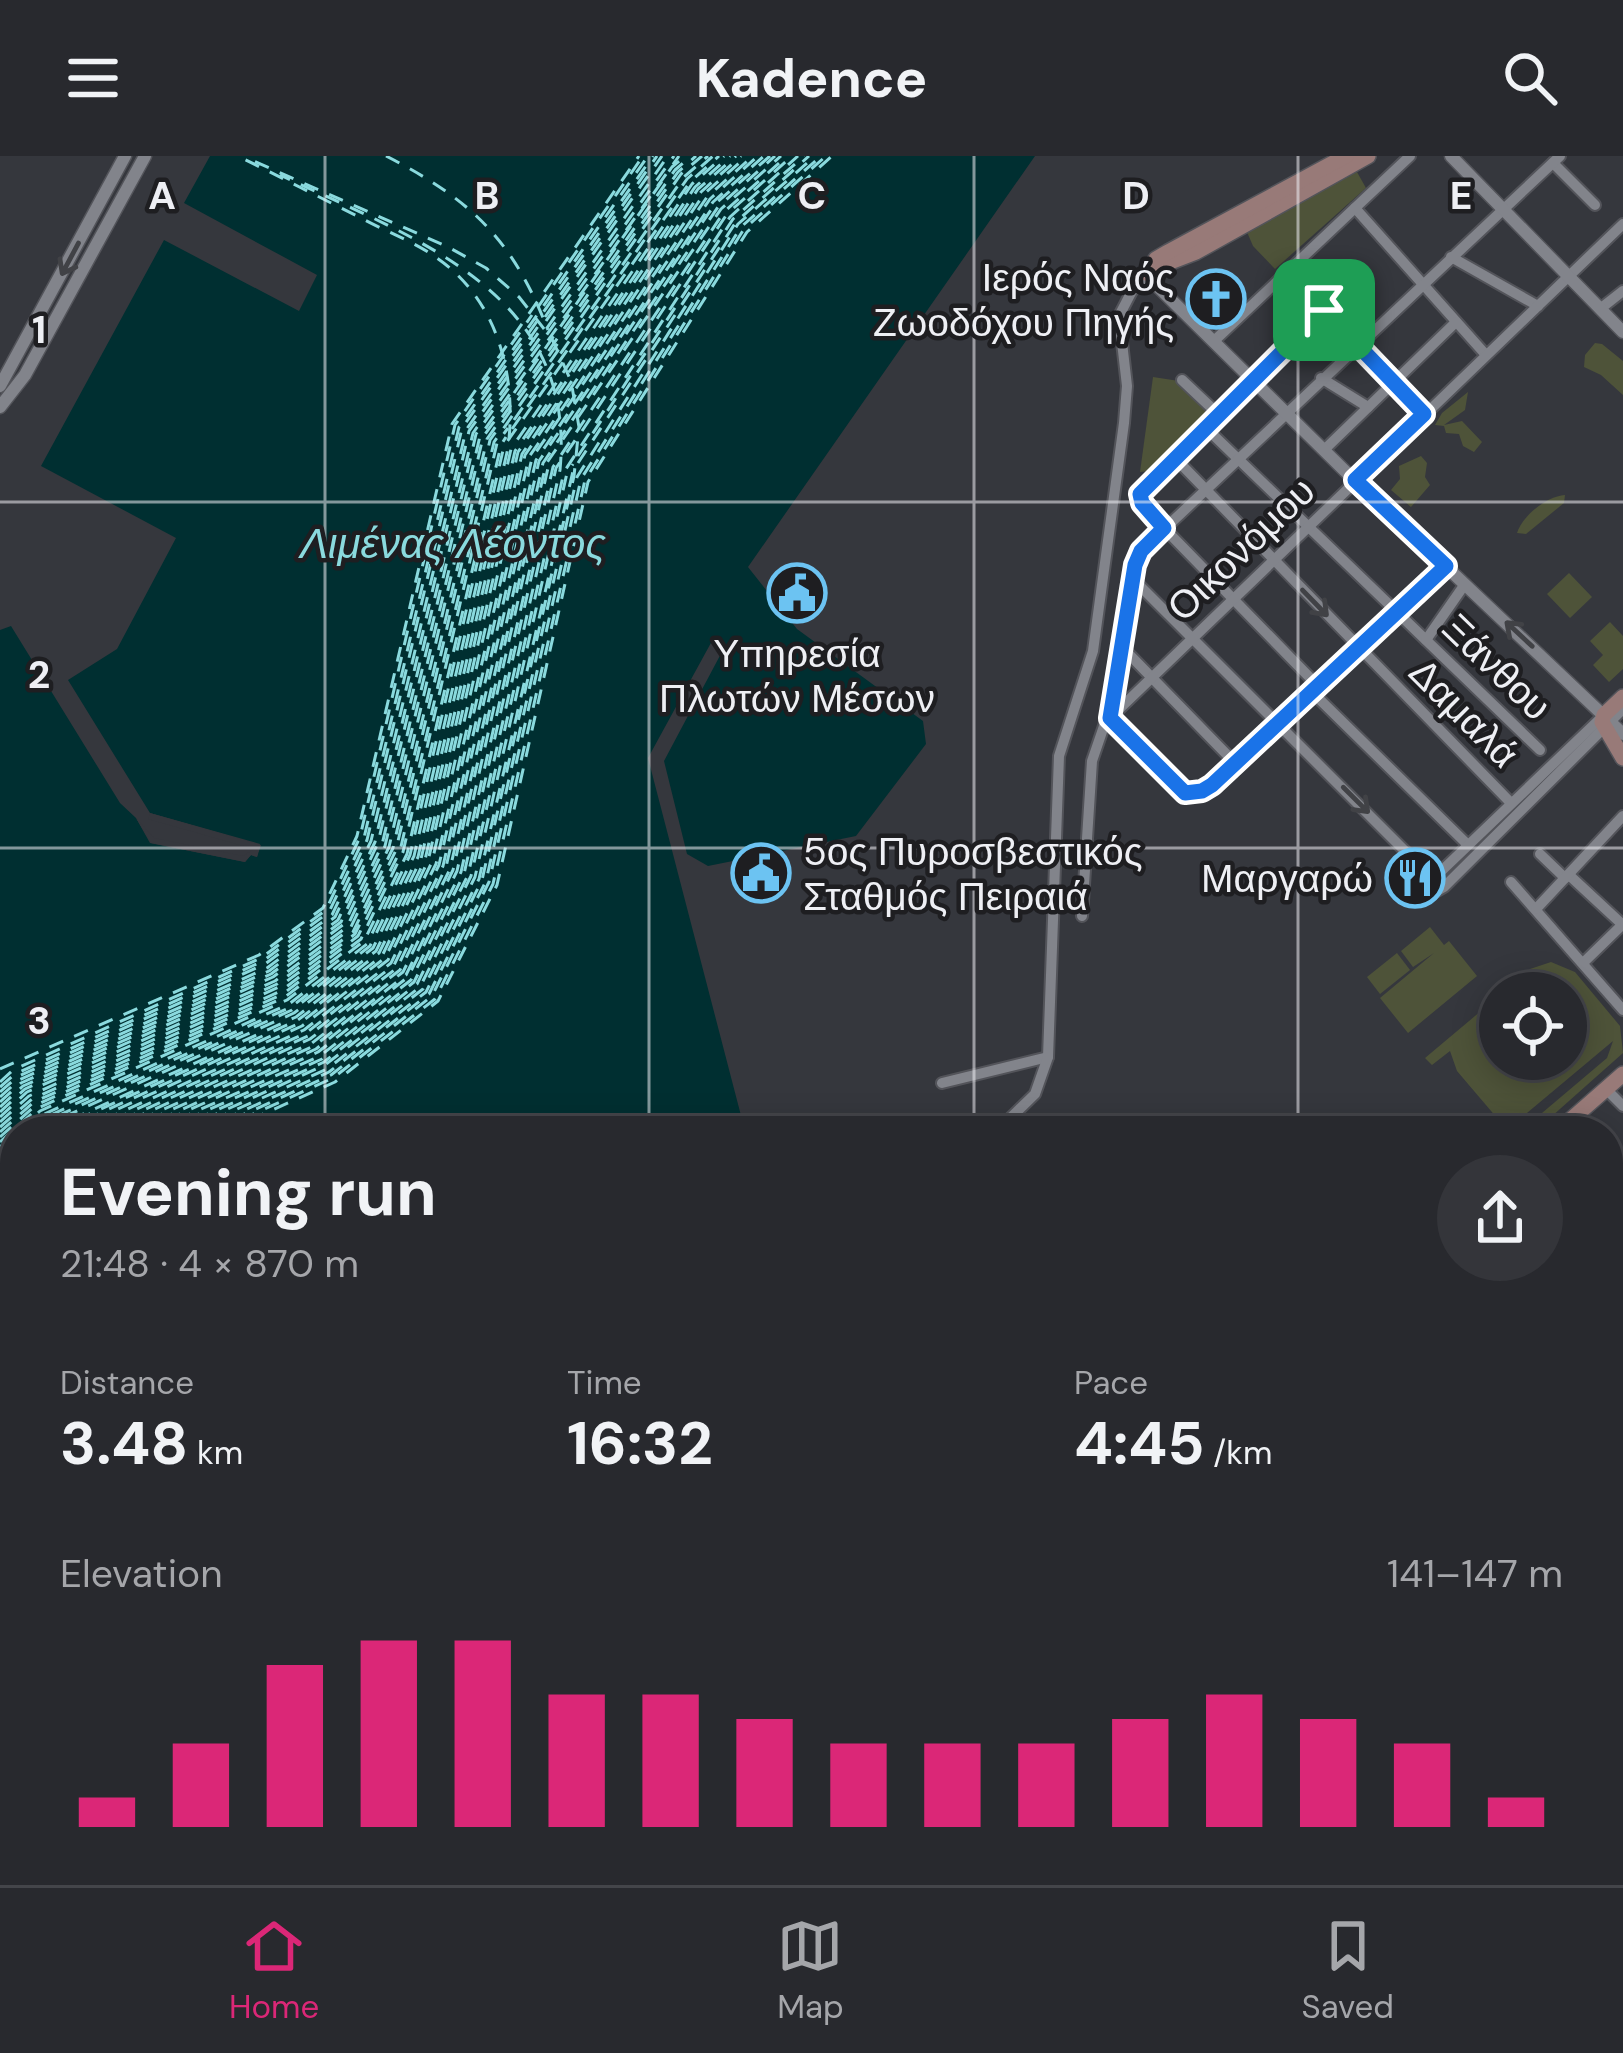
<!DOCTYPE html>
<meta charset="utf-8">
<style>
body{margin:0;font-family:"DM Sans",sans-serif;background:#34353a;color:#f1f3f6;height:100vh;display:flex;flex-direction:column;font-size:45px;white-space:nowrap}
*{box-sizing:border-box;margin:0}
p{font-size:39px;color:#a5a6aa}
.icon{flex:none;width:66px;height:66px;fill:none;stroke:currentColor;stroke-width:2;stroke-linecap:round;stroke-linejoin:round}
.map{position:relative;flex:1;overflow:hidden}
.panel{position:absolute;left:0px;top:960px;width:1623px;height:771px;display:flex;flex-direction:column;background:#28292e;border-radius:48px 48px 0 0;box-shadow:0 6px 30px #0003,0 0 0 3px #44454a}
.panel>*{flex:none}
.fabs{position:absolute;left:1479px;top:816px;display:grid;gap:24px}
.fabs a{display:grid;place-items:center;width:108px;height:108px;border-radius:50%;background:#28292e;box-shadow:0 6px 30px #0003,0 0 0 3px #44454a;font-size:60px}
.pin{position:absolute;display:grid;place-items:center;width:102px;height:102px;color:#fff;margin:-51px;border-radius:24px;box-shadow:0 6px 18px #0006}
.round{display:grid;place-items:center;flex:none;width:126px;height:126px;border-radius:63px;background:#34353a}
.summary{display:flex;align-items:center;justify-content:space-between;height:204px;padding:0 60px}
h1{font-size:66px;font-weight:700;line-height:90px}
.stats{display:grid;grid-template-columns:repeat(3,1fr);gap:18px;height:204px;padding:12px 60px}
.stats div{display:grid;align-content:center}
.stats b{font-size:60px;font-weight:700}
.stats small{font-size:33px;font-weight:400}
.stats p{font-size:33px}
.chart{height:336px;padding:24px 60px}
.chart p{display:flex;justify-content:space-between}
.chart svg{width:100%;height:216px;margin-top:12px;stroke:#db2777;stroke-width:6}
header{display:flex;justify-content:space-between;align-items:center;height:156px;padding:0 60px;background:#28292e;font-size:54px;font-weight:700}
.dock{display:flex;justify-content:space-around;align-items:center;height:168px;border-top:3px solid #44454a;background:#28292e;font-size:33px;color:#a5a6aa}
.dock a{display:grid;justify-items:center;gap:6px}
.dock .current{color:#db2777}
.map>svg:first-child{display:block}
.green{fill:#4e5339;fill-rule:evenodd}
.water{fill:#002f31}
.pier{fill:#35373d}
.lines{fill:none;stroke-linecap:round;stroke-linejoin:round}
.ferry{stroke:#8adade;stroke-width:3;stroke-dasharray:15 12;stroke-linecap:butt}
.minor-casing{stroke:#53545a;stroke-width:14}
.tertiary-casing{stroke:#53545a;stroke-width:15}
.secondary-casing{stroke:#53545a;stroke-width:18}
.minor{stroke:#82848b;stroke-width:10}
.tertiary{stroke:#82848b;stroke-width:12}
.secondary{stroke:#987a78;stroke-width:15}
.oneway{stroke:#414246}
.route-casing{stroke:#fff;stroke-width:24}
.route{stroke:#1a73e8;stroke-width:15}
.grid{fill:none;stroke:#eeeff4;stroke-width:3;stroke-opacity:0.55}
.labels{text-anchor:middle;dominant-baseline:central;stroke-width:9;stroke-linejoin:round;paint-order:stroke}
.poi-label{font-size:39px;fill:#eeeff4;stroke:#1e1e21;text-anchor:end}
.street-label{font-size:39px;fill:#eeeff4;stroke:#1e1e21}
.water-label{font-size:42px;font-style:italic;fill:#8adade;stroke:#1e1e21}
.grid-label{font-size:39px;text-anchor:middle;font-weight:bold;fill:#eeeff4;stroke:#1e1e21;stroke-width:9;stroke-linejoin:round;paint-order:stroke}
</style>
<header><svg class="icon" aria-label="menu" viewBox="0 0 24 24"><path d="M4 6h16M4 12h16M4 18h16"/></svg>Kadence<svg class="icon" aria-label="search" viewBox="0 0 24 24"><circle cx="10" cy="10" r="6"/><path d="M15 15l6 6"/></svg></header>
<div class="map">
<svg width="1623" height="1729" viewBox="0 0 1623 1729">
<rect width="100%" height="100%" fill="#35373d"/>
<g class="green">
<polygon points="1357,16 1366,32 1275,113 1253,90 1247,76"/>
<polygon points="1595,187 1602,188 1623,205 1623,239 1601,219 1584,211 1585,199"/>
<polygon points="1153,221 1179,225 1213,258 1160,314 1140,316"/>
<polygon points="1468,236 1465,254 1444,269 1462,265 1482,286 1474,296 1463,290 1459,278 1446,277 1444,270 1435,269 1442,257"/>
<polygon points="1421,300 1427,307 1425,321 1430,329 1411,351 1391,334 1400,323 1399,310"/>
<path d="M 1565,339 L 1564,347 L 1526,378 L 1517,377 C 1522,360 1547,340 1565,339 Z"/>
<polygon points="1569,417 1592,441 1570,462 1547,438"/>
<polygon points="1610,466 1623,480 1623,513 1609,526 1593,509 1603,499 1590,485"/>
<polygon points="1430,771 1444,789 1449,785 1477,820 1408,877 1380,842 1434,797 1413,811 1401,795"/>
<polygon points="1397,797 1410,814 1380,838 1367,821"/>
<path d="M 1551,806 L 1575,816 L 1620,870 L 1623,897 L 1542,969 L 1521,974 L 1497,962 L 1457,915 L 1450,895 L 1432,909 L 1425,902 L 1500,839 L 1500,903 L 1566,903 L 1566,837 L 1502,837 L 1530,813 ZM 1613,885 L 1607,902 L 1542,957 L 1531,963 L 1521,962 Z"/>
</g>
<g class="water">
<polygon points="210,0 1035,0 748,411 797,473 923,565 926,588 856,680 708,710 687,698 664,605 724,492 712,485 648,602 745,975 15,975 15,1716 988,1716 971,1729 652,1729 636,1720 629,1729 0,1729 0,474 11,470 120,647 136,662 150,687 245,706 251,699 257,701 260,688 150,657 68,524 117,493 176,382 41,310 164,84 299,155 317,119 184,47"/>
<polygon points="1608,1511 1623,1520 1623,1729 1046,1729 1064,1716 1608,1716"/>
</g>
<polygon class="pier" points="150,657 261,689 257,701 251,699 245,706 151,687 136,662 154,682 243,700 254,693 148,663"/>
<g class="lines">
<g class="ferry">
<path d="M 386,0 C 472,44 513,84 548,174"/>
<polyline points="538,151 643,0"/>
<polyline points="545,161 657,0"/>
<polyline points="546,165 662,0"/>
<polyline points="514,237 672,11 685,0"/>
<polyline points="514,264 684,21 708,0"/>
<polyline points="512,273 687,23 713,0"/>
<polyline points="582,275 727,58 792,0"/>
<polyline points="578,300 733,63 804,0"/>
<polyline points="578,307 736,66 809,0"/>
<polyline points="0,913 259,799 323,752 357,680 452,268 639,0"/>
<polyline points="0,926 13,914 261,802 326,754 360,681 455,269 532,159"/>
<polyline points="0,931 15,918 263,805 329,756 364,682 459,271 648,0"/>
<polyline points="0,936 17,921 265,808 332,759 367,684 462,272 653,0"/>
<polyline points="0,941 19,924 267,812 335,761 371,685 466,274 539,169"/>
<polyline points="0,946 21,927 269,815 338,764 375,686 469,275 541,173"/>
<polyline points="0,951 23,930 271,818 341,766 378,687 473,277 668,0"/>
<polyline points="0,956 25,933 273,821 344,768 382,689 476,278 674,0"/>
<polyline points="0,961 27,936 275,825 347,771 385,690 480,280 679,0"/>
<polyline points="0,966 29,940 277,828 350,773 389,691 483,281 509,245"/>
<polyline points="0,971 32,943 279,831 353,776 393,692 487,283 675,14 691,0"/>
<polyline points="18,975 40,955 287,844 364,785 407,698 501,289 506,281"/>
<polyline points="24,975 42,959 289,848 367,788 410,699 504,290 690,26 719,0"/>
<path d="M 29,975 L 44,962 L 291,851 L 370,790 L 414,700 L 508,292 C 517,222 499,145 437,102 C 415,86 387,76 363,63 C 321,42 280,21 238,0"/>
<polyline points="35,975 46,965 292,854 373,792 418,701 511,293 692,28 724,0"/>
<polyline points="41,975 48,968 294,857 376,795 421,703 515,295 695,31 730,0"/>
<polyline points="46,975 296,861 379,797 425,704 518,296 698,33 736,0"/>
<polyline points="52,975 298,864 382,800 428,705 522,298 701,36 741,0"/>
<polyline points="60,975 300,867 385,802 432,706 525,299 704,38 747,0"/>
<polyline points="69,975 302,870 388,804 436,708 529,301 707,41 753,0"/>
<polyline points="79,975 304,874 391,807 439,709 532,302 710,43 758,0"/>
<polyline points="88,975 306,877 394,809 443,710 536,304 713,46 764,0"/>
<polyline points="97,975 308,880 397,812 446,711 539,305 715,48 770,0"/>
<polyline points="106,975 310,883 400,814 450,713 543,307 718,51 775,0"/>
<polyline points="115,975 312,887 403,816 453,714 546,308 721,53 781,0"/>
<polyline points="124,975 314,890 406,819 457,715 550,303"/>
<polyline points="134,975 316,893 408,821 461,716 553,311 724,56 787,0"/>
<polyline points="142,975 318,896 411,824 464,718 556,312 576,283"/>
<path d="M 152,975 L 320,900 L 414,826 L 468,719 L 560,314 C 577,135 413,82 280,19"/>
<polyline points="161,975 322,903 417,828 471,720 564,316 730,61 798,0"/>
<polyline points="170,975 324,906 420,831 475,721 567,317 573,308"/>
<polyline points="179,975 325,909 423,833 479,723 573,315"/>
<polyline points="188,975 327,913 426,836 482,724 574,320 579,271 571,225 552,183 519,141 486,112 448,91 249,3"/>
<polyline points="198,975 329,916 429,838 486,725 577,321 738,68 815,0"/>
<polyline points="207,975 331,919 432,840 489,726 581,323 741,71 821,0"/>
<polyline points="216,975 333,922 435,843 493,728 585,324 744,73 826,0"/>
<polyline points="225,975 335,926 438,845 497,729 588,326 747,76 832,0"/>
<polyline points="0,976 34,946 281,835 355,778 396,694 490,284 678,16 696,0"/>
<polyline points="0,981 36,949 283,838 358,780 400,695 494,286 681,18 702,0"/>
<polyline points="0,986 38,952 285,841 361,783 403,696 497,287 508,272"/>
<polyline points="0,991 15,978"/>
<polyline points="0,996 15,983"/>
<polyline points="0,1001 15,988"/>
<polyline points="0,1006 15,993"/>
<polyline points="0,1012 15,998"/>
<polyline points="0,1016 15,1003"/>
<polyline points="0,1022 15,1008"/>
<polyline points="0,1026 15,1013"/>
<polyline points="0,1031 15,1018"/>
<polyline points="0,1037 15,1023"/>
<polyline points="0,1042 15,1028"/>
<polyline points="0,1047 15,1033"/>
<polyline points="0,1052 15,1038"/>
<polyline points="0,1057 15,1043"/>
<polyline points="0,1065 15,1048"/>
<polyline points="0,1073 15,1053"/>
<polyline points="0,1081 15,1058"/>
<polyline points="0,1089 15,1063"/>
<polyline points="0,1096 15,1069"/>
<polyline points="0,1104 15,1077"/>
<polyline points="0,1112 15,1085"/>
<polyline points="0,1120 15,1092"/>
<polyline points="0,1128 15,1100"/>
<polyline points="0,1136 15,1108"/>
<polyline points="0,1144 15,1116"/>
<polyline points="0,1152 15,1124"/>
</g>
<defs>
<g id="minor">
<polyline points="1553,7 1595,49"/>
<polyline points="1355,52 1486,199"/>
<polyline points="1451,101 1538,150"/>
<polyline points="1286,117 1424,258"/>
<polyline points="1600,153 1623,135"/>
<polyline points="1214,185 1410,0"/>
<polyline points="1321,222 1368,251"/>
<polyline points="1182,224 1218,258"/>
<polyline points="1205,271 1540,594"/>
<polyline points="1324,294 1456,166"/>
<polyline points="1175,302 1510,646"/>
<polyline points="1132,422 1433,723"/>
<polyline points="1426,484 1465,428"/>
<polyline points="1122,491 1235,607"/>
<polyline points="1318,530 1164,372 1140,342 1140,337 1324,155"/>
<polyline points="1312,536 1467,688"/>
<polyline points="1112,560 1623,68"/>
<polyline points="1110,562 1179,635 1202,635 1446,410"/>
<polyline points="1540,698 1565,722"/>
<polyline points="1569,719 1623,769"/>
<polyline points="1433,723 1603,560"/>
<polyline points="1511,726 1623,854"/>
<polyline points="1430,739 1444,731 1623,553"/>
<polyline points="1536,753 1623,660"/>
<polyline points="1082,760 1092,605 1117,532 1132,422 1141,395 1560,0"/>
<polyline points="1583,807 1623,768"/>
<polyline points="942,927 1048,901"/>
<polyline points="1607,934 1623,950"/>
<polyline points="1572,963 1586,975"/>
<polyline points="997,975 1035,938 1048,901 1059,600 1093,495 1124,267 1127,230 1119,160 1132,135 1148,121"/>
<polyline points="1608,1001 1623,1018"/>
<polyline points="1608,1076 1623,1062"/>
<polyline points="1608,1156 1623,1142"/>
<polyline points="1608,1161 1623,1174"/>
<polyline points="1608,1226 1623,1213"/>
<polyline points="1608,1281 1623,1298"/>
<polyline points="1608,1288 1623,1273"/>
<polyline points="1608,1435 1623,1420"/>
</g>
<g id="tertiary">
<polyline points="1451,0 1623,176"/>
<polyline points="1148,121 1345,315 1623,578"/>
<polyline points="0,230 125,0"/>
<polyline points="0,251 25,219 145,0"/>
</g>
<g id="secondary">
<polyline points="1147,115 1196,96 1368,0"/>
<polyline points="1148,118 1156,103 1168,96 1346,0"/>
<polyline points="1623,541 1604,559 1602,566 1623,602"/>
<polyline points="1558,975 1623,918"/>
<polyline points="1608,1449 1623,1459"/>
</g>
</defs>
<use href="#minor" class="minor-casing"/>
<use href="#tertiary" class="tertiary-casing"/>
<use href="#secondary" class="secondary-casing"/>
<use href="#minor" class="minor"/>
<use href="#tertiary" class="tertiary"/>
<use href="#secondary" class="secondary"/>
</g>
<defs><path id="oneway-shaft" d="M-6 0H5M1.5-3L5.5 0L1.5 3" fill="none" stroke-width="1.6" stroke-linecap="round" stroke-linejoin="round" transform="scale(3)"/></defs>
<g class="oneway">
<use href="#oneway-shaft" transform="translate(70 103) rotate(118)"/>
<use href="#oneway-shaft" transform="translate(1315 447) rotate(46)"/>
<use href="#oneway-shaft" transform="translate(1519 478) rotate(-137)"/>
<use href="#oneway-shaft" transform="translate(1356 644) rotate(45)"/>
</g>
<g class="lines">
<defs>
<polygon id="route" points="1324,154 1424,258 1355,324 1446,410 1212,629 1202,635 1185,637 1110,562 1135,409 1141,395 1164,372 1142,347 1140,338"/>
</defs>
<use href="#route" class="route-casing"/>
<use href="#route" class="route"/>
</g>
<path class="grid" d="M 325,0 L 325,975M 649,0 L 649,975M 974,0 L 974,975M 1298,0 L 1298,975M 0,346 L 1623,346M 0,692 L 1623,692M 0,1037 L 15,1037M 1608,1037 L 1623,1037M 0,1383 L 15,1383M 1608,1383 L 1623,1383M 325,1716 L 325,1729M 649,1716 L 649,1729M 974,1716 L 974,1729M 1298,1716 L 1298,1729"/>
<defs>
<symbol id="church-ring" viewBox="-11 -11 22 22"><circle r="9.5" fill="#1e1e21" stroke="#6cc3f2" stroke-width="1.5"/><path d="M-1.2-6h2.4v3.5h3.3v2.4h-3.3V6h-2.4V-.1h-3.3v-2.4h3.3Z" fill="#6cc3f2"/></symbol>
<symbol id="civic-ring" viewBox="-11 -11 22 22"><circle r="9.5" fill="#1e1e21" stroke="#6cc3f2" stroke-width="1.5"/><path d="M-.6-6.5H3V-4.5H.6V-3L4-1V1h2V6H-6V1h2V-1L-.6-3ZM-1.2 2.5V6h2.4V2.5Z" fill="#6cc3f2"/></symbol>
<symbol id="restaurant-ring" viewBox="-11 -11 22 22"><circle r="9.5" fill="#1e1e21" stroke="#6cc3f2" stroke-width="1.5"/><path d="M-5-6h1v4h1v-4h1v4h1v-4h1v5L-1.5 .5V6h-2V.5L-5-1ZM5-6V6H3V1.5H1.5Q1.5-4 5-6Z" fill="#6cc3f2"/></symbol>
</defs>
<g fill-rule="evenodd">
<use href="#church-ring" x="1183" y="110" width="66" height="66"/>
<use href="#civic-ring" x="764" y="404" width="66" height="66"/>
<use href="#civic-ring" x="728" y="684" width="66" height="66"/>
<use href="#restaurant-ring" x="1382" y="689" width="66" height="66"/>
</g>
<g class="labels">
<g class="poi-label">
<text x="1174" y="121">Ιερός Ναός<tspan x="1174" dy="45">Ζωοδόχου Πηγής</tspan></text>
<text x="797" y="497" text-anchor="middle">Υπηρεσία<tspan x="797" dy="45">Πλωτών Μέσων</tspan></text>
<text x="803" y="695" text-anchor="start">5ος Πυροσβεστικός<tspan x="803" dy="45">Σταθμός Πειραιά</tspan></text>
<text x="1373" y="722">Μαργαρώ</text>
</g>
<g class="street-label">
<text transform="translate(1241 393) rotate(-44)">Οικονόμου</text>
<text transform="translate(1497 511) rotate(44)">Ξάνθου</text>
<text transform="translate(1464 557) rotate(45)">Δαμαλά</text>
</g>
<g class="water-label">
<text x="453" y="387">Λιμένας Λέοντος</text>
</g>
</g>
<g class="grid-label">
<text x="162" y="53">A</text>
<text x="487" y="53">B</text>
<text x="812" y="53">C</text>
<text x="1136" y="53">D</text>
<text x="1461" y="53">E</text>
<text x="39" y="187">1</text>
<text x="39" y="532">2</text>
<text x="39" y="878">3</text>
</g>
</svg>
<div class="fabs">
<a><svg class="icon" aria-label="locate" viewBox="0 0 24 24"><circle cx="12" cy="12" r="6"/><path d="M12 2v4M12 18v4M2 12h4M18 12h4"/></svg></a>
</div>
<div class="pin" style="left:1324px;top:154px;background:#1e9e55"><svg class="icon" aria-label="arrive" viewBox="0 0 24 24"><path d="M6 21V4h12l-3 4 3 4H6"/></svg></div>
<section class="panel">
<div class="summary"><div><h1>Evening run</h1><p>21:48 · 4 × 870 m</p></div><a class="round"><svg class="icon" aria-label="share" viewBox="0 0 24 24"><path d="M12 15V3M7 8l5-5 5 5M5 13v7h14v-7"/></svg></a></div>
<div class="stats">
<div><p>Distance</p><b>3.48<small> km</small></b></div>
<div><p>Time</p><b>16:32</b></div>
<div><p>Pace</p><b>4:45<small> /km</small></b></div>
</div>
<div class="chart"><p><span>Elevation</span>141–147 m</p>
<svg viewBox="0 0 160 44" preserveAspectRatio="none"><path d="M5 44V38M15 44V27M25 44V11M35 44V6M45 44V6M55 44V17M65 44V17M75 44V22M85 44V27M95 44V27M105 44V27M115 44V22M125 44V17M135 44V22M145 44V27M155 44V38"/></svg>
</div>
</section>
</div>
<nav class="dock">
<a class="current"><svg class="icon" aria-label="home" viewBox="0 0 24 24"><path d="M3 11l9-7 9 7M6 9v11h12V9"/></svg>Home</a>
<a><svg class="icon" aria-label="map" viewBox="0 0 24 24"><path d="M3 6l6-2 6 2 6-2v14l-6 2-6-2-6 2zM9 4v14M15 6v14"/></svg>Map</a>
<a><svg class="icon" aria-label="saved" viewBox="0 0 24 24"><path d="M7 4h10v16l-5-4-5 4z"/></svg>Saved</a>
</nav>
